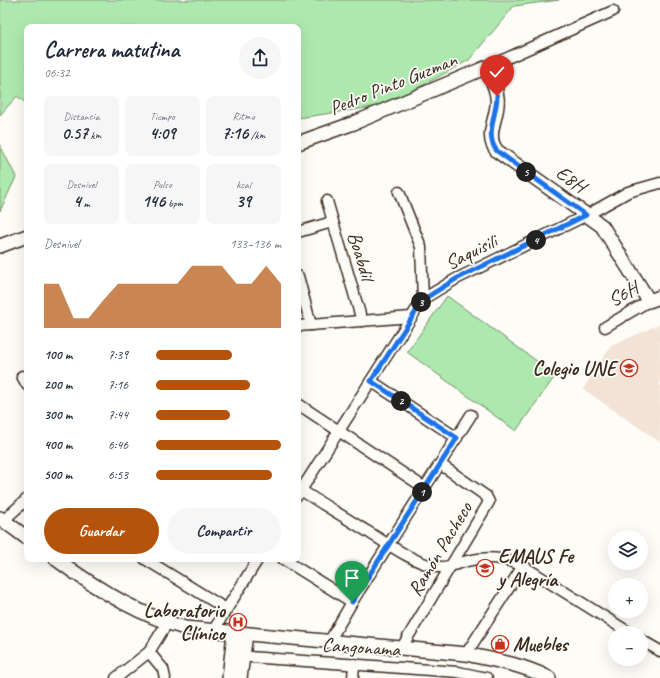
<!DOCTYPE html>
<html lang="es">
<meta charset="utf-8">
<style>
body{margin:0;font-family:Caveat,sans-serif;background:#f6f6f7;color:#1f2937;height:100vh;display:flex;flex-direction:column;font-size:15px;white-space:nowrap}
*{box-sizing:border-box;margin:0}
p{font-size:13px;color:#747a83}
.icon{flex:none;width:22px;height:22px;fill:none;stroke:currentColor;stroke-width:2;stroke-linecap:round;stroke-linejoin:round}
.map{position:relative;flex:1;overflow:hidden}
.side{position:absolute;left:24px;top:24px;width:277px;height:538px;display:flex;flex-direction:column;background:#fff;border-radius:8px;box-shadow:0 4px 16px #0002}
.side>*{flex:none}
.controls{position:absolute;left:608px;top:530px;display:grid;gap:8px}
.controls a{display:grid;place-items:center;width:40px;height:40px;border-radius:50%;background:#fff;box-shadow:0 4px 16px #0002;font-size:20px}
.pin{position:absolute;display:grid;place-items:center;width:34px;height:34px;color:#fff;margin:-41px -17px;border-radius:50% 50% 50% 0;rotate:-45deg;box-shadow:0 0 4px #0007}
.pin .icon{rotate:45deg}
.km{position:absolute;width:20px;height:20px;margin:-10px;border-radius:50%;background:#222;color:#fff;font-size:11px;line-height:20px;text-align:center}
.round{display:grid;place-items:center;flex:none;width:42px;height:42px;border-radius:21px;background:#f6f6f7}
.head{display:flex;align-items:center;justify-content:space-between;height:68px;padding:0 20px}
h1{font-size:22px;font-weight:700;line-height:30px}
.stats{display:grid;grid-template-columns:repeat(3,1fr);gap:6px;height:68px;padding:4px 20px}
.stats div{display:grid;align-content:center;border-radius:8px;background:#f6f6f7;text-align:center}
.stats b{font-size:17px;font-weight:700}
.stats small{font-size:11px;font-weight:400}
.stats p{font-size:11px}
.chart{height:112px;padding:8px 20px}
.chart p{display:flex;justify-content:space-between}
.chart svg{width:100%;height:72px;margin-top:4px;fill:#b45309;opacity:.7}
.button{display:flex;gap:8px;margin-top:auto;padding:8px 20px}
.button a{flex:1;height:46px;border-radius:24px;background:#b45309;color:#fff;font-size:16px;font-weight:700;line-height:46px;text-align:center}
.button a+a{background:#f6f6f7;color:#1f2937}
ul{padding:0 20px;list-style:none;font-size:13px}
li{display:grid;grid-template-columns:64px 48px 1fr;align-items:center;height:30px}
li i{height:10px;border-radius:5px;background:#b45309}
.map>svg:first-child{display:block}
.built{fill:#f2e3d6}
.green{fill:#ade9ae;stroke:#748a66}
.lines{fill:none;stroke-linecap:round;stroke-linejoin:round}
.street-casing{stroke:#3b2a1e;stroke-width:13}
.secondary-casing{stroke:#3b2a1e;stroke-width:16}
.street{stroke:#fdfcf7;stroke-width:10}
.secondary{stroke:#fdfcf7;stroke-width:13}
.route-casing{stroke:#fff;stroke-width:8}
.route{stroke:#1a73e8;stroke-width:5}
.labels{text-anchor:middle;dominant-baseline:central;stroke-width:3.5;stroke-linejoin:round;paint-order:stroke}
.street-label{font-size:20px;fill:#3b2a1e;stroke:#fdfcf7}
.poi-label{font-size:20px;font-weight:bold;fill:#3b2a1e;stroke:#fdfcf7;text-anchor:end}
</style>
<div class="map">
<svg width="660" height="678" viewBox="0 0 660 678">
<rect width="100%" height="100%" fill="#fdfcf7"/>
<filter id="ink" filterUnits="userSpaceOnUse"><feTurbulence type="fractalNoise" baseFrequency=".025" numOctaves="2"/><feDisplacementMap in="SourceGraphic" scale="8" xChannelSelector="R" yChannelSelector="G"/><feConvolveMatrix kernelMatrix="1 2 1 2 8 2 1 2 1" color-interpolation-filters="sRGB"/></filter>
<g filter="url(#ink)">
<polygon class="built" points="660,324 660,442 583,389 611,346"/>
<g class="green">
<polygon points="0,0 559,0 514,6 469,60 387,105 298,118 298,27 27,27 27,104 17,96 0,115"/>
<polygon points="0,145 16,177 0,211"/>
<polygon points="447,296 556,375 516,431 407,352"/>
</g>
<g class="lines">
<defs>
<g id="street">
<polyline points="487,67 613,11"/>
<polyline points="399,192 421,247 423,299"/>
<polyline points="327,201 362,321"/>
<polyline points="298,232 332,222"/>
<polyline points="298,276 311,325"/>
<polyline points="298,326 411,317"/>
<polyline points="605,327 649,301"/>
<polyline points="22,376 27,385"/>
<polyline points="371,381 457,438"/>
<polyline points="298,404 425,488"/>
<path d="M 298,488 C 320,503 343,516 365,530 C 383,541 417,565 438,567 C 448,568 457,564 467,561 C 487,556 504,557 523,566 L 630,633"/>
<polyline points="298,495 423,299 456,279 587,215 628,192 660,183"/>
<polyline points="3,521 27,499"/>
<polyline points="145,559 226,609"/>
<polyline points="283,559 352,602"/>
<polyline points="213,631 258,559"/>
<polyline points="641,640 660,651"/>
<polyline points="329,642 352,602 471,415"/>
<polyline points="402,647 489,502 486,496 440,464"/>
<polyline points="149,652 163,669 165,678"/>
<polyline points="466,654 523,566"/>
<polyline points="236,656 458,672 487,678"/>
<polyline points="116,678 149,652 167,623"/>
<polyline points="353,678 354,664"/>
</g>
<g id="secondary">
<path d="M 298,143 L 354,123 L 487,67 C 490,76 496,87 497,97 C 500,116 483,134 497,151 L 602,226 L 649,301 L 660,297"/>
<polyline points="0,246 27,236"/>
<polyline points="0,518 27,538"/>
<path d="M 56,559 C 95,588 138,615 185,628 L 466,654 C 495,660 523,665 549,678"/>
<polyline points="229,678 234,633"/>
<polyline points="240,678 246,634"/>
</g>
</defs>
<use href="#street" class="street-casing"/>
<use href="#secondary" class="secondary-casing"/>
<use href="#street" class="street"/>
<use href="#secondary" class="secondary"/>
</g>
</g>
<g class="lines" filter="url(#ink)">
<defs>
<path id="route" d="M 352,602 L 457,438 L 371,381 L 424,299 L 456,279 L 586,215 L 497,151 C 484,136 497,114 497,96"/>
</defs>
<use href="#route" class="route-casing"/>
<use href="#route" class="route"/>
</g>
<defs>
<symbol id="school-ring" viewBox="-11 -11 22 22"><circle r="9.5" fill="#fdfcf7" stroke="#c8321e" stroke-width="1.5"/><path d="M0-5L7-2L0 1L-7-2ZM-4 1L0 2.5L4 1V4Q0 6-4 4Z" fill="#c8321e"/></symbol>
<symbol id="hospital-ring" viewBox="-11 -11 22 22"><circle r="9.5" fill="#fdfcf7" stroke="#c8321e" stroke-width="1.5"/><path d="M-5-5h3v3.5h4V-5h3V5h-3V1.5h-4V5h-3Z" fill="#c8321e"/></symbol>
<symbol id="shop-ring" viewBox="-11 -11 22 22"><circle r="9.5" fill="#fdfcf7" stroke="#c8321e" stroke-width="1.5"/><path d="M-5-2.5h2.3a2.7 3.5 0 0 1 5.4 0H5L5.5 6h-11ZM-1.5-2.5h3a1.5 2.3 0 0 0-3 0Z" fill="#c8321e"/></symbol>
</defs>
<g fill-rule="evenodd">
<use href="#school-ring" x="619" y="358" width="20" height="20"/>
<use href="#school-ring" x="475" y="558" width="20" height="20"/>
<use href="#hospital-ring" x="228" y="612" width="20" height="20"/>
<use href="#shop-ring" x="490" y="634" width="20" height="20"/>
</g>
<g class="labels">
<g class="street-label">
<text transform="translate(393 84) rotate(-22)">Pedro Pinto Guzman</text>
<text transform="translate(571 179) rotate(36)">E8H</text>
<text transform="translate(471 252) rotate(-27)">Saquisili</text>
<text transform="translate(361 256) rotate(73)">Boabdil</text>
<text transform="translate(623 294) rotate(-29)">S6H</text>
<text transform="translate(440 549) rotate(-59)">Ramón Pacheco</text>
<text transform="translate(361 647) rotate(4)">Cangonama</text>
</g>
<g class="poi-label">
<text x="616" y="368">Colegio UNE</text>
<text x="498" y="556" text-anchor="start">EMAUS Fe<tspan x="498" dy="23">y Alegría</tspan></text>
<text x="225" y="610">Laboratorio<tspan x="225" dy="23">Clínico</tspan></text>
<text x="513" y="644" text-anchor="start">Muebles</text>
</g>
</g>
</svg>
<div class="controls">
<a><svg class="icon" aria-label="layers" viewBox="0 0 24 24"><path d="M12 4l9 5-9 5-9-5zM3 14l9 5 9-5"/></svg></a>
<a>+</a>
<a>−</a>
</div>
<div class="pin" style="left:352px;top:602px;background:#1e9e55"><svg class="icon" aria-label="arrive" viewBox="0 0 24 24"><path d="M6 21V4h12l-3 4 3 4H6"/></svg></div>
<div class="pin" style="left:497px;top:96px;background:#d93025"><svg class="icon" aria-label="check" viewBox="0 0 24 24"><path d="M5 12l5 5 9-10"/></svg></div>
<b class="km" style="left:422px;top:492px">1</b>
<b class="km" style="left:401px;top:401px">2</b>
<b class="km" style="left:421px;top:302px">3</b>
<b class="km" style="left:536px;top:240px">4</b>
<b class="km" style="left:526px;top:172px">5</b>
<section class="side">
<div class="head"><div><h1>Carrera matutina</h1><p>06:32</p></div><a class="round"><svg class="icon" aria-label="share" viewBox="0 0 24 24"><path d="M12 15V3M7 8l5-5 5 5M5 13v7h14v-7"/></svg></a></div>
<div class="stats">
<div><p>Distancia</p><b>0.57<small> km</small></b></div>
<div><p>Tiempo</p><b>4:09</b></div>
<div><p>Ritmo</p><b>7:16<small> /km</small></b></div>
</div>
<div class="stats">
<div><p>Desnivel</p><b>4<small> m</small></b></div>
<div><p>Pulso</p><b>146<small> bpm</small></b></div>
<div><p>kcal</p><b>39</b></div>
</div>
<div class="chart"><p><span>Desnivel</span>133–136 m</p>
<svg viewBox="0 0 160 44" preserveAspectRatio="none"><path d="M0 44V17L10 17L20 38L30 38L40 27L50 17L60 17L70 17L80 17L90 17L100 6L110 6L120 6L130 17L140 17L150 6L160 17V44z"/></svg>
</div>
<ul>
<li><b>100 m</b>7:39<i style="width:61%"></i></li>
<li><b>200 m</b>7:16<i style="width:75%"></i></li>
<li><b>300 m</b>7:44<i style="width:59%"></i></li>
<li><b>400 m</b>6:46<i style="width:100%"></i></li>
<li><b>500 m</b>6:53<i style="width:93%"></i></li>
</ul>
<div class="button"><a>Guardar</a><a>Compartir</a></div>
</section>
</div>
